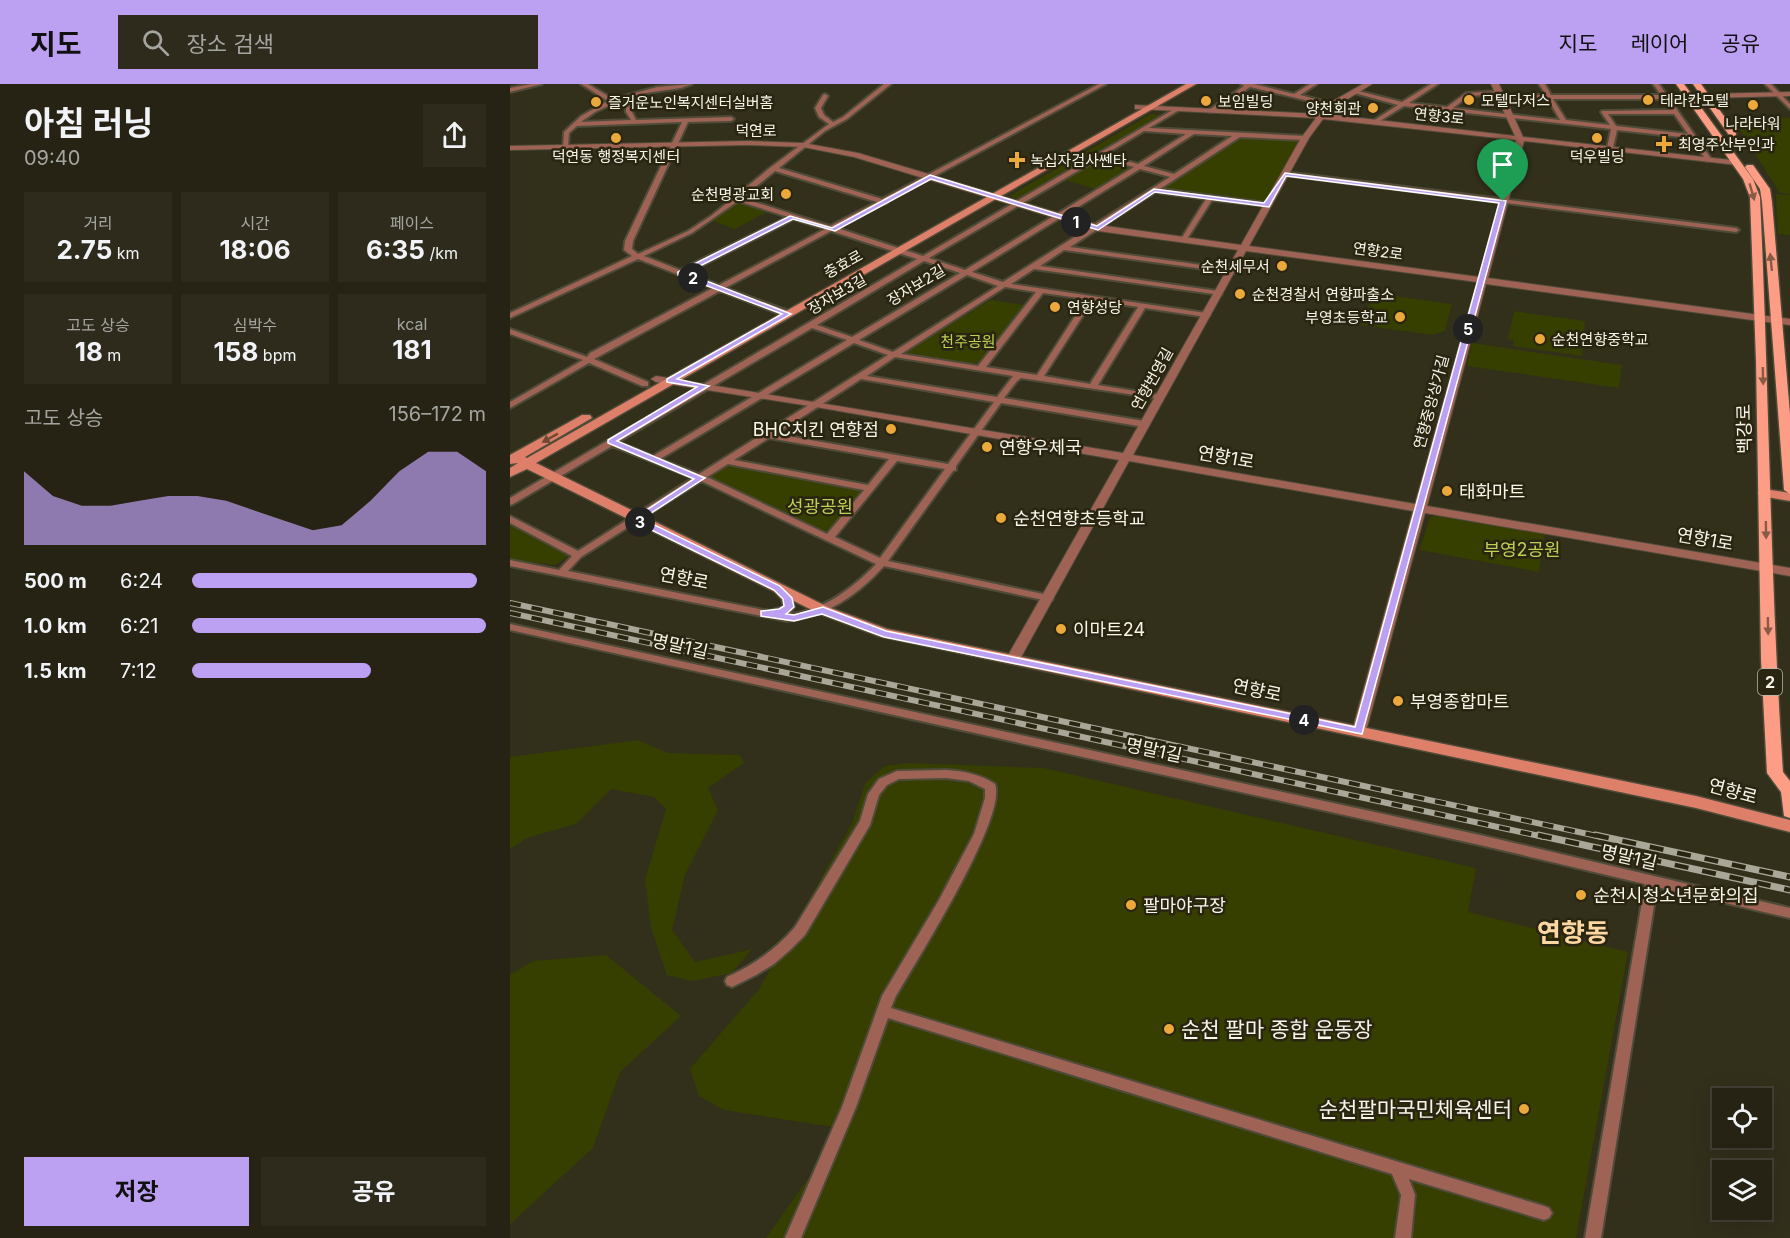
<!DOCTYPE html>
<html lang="ko">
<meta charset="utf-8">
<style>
body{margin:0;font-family:Inter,"Noto Sans KR",sans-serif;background:#2e2b1d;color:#f1f3f6;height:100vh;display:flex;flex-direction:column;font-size:22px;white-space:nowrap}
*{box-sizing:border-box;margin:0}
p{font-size:20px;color:#a4a4a0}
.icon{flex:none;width:33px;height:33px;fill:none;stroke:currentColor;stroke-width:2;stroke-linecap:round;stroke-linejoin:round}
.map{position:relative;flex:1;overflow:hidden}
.side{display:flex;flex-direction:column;background:#262314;width:510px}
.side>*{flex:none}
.controls{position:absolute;left:1202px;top:1004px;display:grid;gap:12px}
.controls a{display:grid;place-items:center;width:60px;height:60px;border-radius:0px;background:#262314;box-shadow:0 6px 24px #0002,0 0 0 2px #424034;font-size:30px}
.pin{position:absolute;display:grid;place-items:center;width:51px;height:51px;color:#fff;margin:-62px -26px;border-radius:50% 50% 50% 0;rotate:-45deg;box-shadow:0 0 6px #0007}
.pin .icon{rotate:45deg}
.km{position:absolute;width:30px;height:30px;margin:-15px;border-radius:50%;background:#222;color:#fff;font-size:16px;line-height:30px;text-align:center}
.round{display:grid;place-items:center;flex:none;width:63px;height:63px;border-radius:0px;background:#2e2b1d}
.summary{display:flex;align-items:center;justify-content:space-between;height:102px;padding:0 24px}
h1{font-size:33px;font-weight:700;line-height:45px}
.stats{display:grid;grid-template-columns:repeat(3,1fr);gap:9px;height:102px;padding:6px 24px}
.stats div{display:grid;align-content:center;border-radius:0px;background:#2e2b1d;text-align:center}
.stats b{font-size:26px;font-weight:700}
.stats small{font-size:16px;font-weight:400}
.stats p{font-size:16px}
.chart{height:168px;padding:12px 24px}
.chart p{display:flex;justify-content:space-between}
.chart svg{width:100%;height:108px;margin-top:6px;fill:#bca0f2;opacity:.7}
.primary-button{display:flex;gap:12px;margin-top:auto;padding:12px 24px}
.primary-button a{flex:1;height:69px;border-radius:0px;background:#bca0f2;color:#111;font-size:24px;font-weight:700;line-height:69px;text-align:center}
.primary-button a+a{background:#2e2b1d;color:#f1f3f6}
ul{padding:0 24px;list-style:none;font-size:20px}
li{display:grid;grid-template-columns:96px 72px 1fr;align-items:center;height:45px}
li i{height:15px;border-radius:8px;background:#bca0f2}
header{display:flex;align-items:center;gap:36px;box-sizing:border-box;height:84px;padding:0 30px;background:#bca0f2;color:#111}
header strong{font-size:28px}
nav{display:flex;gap:33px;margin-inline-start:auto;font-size:21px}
.search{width:420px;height:54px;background:#2e2b1d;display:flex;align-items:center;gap:15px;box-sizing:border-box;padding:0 21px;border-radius:0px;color:#a4a4a0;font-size:22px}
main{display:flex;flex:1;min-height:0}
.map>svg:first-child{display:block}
.green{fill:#363e00}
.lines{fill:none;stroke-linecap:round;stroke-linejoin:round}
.minor-casing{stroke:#4e4b38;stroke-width:4}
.tertiary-casing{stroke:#4e4b38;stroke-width:2}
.secondary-casing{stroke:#4e4b38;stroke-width:3}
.primary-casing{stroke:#4e4b38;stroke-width:3}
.minor{fill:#9e6355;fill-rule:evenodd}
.tertiary{fill:#9e6355;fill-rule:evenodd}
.secondary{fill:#dd7f69;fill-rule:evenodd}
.primary{fill:#fe9d86;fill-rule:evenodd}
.rail-far1-casing{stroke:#a9a797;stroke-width:6}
.rail-casing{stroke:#a9a797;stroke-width:7}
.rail-far1{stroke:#292511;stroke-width:4;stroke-dasharray:11;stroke-linecap:butt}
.rail{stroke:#292511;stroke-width:4.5;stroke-dasharray:14;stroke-linecap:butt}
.oneway{fill:#895b46}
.oneway2{fill:#714934}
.route{fill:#bca0f2;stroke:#fff;stroke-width:1.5;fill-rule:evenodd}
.poi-dot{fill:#eca93b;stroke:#292511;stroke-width:2}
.labels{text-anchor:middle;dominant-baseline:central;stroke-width:5;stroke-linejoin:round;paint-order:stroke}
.far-poi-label{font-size:15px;fill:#f7f5e8;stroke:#292511;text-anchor:start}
.far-street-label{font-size:15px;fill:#f7f5e8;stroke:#292511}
.far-park-label{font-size:15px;fill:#bdd055;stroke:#292511}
.shield{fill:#292511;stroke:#b9b7a8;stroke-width:1.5}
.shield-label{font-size:16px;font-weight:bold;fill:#f7f5e8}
.poi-label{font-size:18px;fill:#f7f5e8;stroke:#292511;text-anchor:start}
.street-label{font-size:18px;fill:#f7f5e8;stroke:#292511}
.park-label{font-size:18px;fill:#bdd055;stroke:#292511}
.near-poi-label{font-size:21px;fill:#f7f5e8;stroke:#292511;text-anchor:start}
.near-quarter-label{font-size:26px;font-weight:bold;fill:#fdd7a2;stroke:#292511}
</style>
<header>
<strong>지도</strong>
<div class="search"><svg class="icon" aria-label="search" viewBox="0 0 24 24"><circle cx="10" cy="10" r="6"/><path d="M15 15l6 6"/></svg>장소 검색</div>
<nav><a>지도</a><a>레이어</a><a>공유</a></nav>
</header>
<main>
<section class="side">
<div class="summary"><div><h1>아침 러닝</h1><p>09:40</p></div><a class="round"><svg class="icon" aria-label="share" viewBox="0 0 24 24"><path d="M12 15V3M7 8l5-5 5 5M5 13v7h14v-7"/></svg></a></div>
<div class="stats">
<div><p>거리</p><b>2.75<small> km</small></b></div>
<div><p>시간</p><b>18:06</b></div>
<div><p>페이스</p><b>6:35<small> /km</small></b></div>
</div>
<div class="stats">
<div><p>고도 상승</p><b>18<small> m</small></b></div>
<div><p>심박수</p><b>158<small> bpm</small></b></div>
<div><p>kcal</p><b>181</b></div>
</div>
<div class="chart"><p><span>고도 상승</span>156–172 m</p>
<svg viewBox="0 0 160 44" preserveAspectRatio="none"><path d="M0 44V14L10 24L20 28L30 28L40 26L50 24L60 24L70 26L80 30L90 34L100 38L110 36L120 26L130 14L140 6L150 6L160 14V44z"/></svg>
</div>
<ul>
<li><b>500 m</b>6:24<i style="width:97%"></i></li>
<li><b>1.0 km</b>6:21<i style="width:100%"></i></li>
<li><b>1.5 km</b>7:12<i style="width:61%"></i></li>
</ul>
<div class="primary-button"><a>저장</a><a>공유</a></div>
</section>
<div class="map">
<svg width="1280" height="1154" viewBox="0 0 1280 1154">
<rect width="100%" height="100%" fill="#322f1b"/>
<g class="green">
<polygon points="641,30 652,31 511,114 501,114 501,111"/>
<polygon points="1264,33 1280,34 1280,110 1270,109 1229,45 1236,43 1268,44"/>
<polygon points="732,52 790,55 755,118 650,106"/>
<polygon points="598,75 622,81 622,85 589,106 555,96 589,76"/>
<polygon points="1266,110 1280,111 1280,151 1268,150"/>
<polygon points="226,118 257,128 225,145 203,137"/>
<polygon points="863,209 942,220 935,247 922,251 851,241"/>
<polygon points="480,216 515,221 469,278 461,280 396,269"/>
<polygon points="1004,227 1075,237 1072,272 1003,262 1004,256 998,255"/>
<polygon points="962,259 1112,281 1109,304 957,282"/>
<polygon points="220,381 355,406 318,452 198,395"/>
<polygon points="926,431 1035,448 1029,488 909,466 920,434"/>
<polygon points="0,438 60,471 45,481 0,476"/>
<polygon points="128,656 158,669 230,671 234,679 198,704 208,726 175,791 162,846 185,878 242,865 222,889 182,897 157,891 141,844 135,796 156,725 144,713 101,705 66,740 17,754 0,765 0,673"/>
<polygon points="397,679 534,684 966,784 958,828 1118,868 1066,1154 256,1154 314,1072 322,1043 214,1026 189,1012 180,985 249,905 342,739 356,698 375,682"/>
<polygon points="96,871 171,932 110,988 83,1064 0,1140 0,891 23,877"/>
</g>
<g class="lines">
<defs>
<g id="minor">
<polygon points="21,0 32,0 0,8 0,4"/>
<path d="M 71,0 L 78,0 L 103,15 L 147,3 L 182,0 L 171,4 L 136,9 L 109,17 L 121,21 L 122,28 L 126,36 L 221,33 L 224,35 L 221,37 L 178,38 L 123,157 L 122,165 L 128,170 L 178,147 L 201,132 L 261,83 L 319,40 L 309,33 L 305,24 L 313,11 L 315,10 L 318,12 L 311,24 L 314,31 L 323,38 L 333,33 L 374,0 L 381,0 L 337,35 L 315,47 L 269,84 L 372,115 L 589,0 L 596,0 L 378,117 L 377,119 L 373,120 L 327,144 L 413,172 L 666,24 L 671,25 L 639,44 L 795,52 L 798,54 L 795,56 L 730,53 L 650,105 L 756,119 L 758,120 L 758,122 L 702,116 L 677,155 L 674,157 L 671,155 L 696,115 L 645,108 L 560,163 L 721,185 L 724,185 L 724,189 L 554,166 L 530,182 L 708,207 L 712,209 L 711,211 L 524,185 L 501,200 L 696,229 L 700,231 L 696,233 L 635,224 L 588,301 L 649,311 L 653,313 L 652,315 L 511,294 L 507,297 L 494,314 L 634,337 L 638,340 L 634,343 L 491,319 L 446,382 L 446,386 L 443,387 L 378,477 L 538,511 L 542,512 L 543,514 L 542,516 L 538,517 L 374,482 C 348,511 316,533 277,537 L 0,482 L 0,476 L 49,486 L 62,472 L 0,439 L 0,432 L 68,467 L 183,394 L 102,362 L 3,420 L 0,421 L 0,414 L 407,175 L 321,147 L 215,204 L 281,228 L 281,232 L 275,232 L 210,207 L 84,275 L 138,298 L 138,302 L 132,302 L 79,279 L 0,324 L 0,318 L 73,276 L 0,250 L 0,245 L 77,273 L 80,269 L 203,204 L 128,175 L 0,234 L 0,229 L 122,172 L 114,166 L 115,157 L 172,38 L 67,42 L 59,49 L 58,63 L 53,64 L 54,48 L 71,32 L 98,17 ZM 104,19 L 116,23 L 116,28 L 121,36 L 71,38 L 85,28 ZM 634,47 L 676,50 L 628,80 L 594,71 ZM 684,50 L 722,52 L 664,90 L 634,82 ZM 590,74 L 624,83 L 455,186 L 419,174 ZM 630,85 L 660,93 L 493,198 L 462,188 ZM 265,87 L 367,118 L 320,142 L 232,114 ZM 228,117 L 278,133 L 170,186 L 134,172 L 182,149 ZM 284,135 L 315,145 L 209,201 L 177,189 ZM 414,177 L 450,189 L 342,253 L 307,241 ZM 457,191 L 488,202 L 383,268 L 349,256 ZM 495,203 L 526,208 L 468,282 L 391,270 ZM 533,209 L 576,215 L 527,291 L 476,283 ZM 583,216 L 628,223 L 580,300 L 534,292 ZM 302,244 L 337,256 L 143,372 L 108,358 ZM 344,259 L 378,271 L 189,390 L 150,375 ZM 385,273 L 503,292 L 487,313 L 357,292 ZM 351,295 L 484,318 L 438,380 L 266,350 ZM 259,354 L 379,375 L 358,401 L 224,376 ZM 387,377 L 435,385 L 370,474 L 325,453 ZM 218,380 L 354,406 L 317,450 L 197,393 ZM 191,397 L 366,480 C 342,505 313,527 277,531 L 275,530 L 280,529 L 284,523 C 282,513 277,504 267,501 L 262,504 L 272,515 L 274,523 L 259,527 L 58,487 L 71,473 Z"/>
<polygon points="731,0 744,0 784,10 800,0 807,0 790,11 832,22 829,24 740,3 703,28 699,28 699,26 734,2"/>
<path d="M 921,0 L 928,0 L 899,19 L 937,23 L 956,9 L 990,7 L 993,9 L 992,10 L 959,12 L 943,24 L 1050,36 L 1038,15 L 991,15 L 988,13 L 991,11 L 1036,11 L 1029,0 L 1035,0 L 1041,11 L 1151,11 L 1143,0 L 1149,0 L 1202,76 L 1197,77 L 1180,54 L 1107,46 L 1103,64 L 1100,66 L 1097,64 L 1101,45 L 894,22 L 865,40 L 863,39 L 863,37 L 888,21 L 841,8 L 844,6 L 892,18 ZM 1043,15 L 1153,15 L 1161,26 L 1092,27 L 1091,28 L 1100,41 L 1056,36 ZM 1098,30 L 1164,30 L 1178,50 L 1106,42 Z"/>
<polygon points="1255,0 1261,0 1280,20 1280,25"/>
<polygon points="775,88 1226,144 1229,146 1226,148 773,91 772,90"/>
<polygon points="0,540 970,751 1280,824 1280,834 1147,803 1091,1154 1075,1154 1135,800 970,761 0,546"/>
<path d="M 436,686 C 454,687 470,690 485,700 C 498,733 405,879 385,914 L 381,924 L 1034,1122 L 1039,1124 L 1042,1129 L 1039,1134 L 1034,1136 L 899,1095 L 905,1111 L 901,1154 L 885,1154 L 891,1111 L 882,1090 L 378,934 L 346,1023 L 291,1154 L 275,1154 L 332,1023 L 372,912 L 429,816 L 464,750 L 475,714 L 475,705 L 459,697 L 436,694 L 389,695 L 377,701 L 369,711 L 360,741 L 295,851 L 280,866 L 264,880 L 246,891 L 222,903 L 217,901 L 215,897 L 217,893 C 244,881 266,865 285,843 L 350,737 L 358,710 L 369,695 L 387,687 Z"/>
</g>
<g id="tertiary">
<path d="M 853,0 L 862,0 L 820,26 L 816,30 L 1005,52 L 981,0 L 989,0 L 1013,53 L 1230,77 L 1231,79 L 1227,81 L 1014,57 L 978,194 L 1280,235 L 1280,241 L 976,200 L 917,422 L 1280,484 L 1280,492 L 915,429 L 856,647 L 854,651 L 844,651 L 842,647 L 903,427 L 619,377 L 510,575 L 503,580 L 498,578 L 496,575 L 609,376 L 306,323 L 146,298 L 141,295 L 146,292 L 613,369 L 728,166 L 588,147 L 344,73 L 293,63 L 238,61 L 0,66 L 0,62 L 238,57 L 293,59 L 348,69 L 589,141 L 731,161 L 791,54 L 806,34 L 628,25 L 625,25 L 625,21 L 809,30 L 814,22 ZM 813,35 L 1006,56 L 969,193 L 739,162 L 799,54 ZM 736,167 L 967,198 L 905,420 L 623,371 Z"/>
<polygon points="1280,8 1280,12 1195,14 1191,12 1195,10"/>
</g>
<g id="secondary">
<polygon points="676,0 686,0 26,379 318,523 377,545 1186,712 1280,736 1280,748 1186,724 369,552 308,529 17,385 0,393 0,384 8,379 0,380 0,371 72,331 80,331 82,334 15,373 17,374"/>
<polygon points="1255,405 1280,409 1280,417 1250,412 1248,409 1250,406"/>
</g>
<g id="primary">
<path d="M 1166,0 L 1174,0 L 1243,95 L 1250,113 C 1259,305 1260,496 1273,688 L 1280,697 L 1280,734 L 1274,732 L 1271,708 L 1257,689 L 1251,575 L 1246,277 L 1240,113 L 1233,95 Z"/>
<polygon points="1183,0 1191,0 1226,49 1225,60 1219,60 1219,51"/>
<polygon points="1237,81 1243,81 1260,105 1262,118 1280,330 1280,410 1274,406 1252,118 1250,105 1235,83"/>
</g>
</defs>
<use href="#minor" class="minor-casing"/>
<use href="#tertiary" class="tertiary-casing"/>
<use href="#secondary" class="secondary-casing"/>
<use href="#primary" class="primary-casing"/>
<use href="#minor" class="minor"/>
<use href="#tertiary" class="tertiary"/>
<use href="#secondary" class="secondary"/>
<use href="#primary" class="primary"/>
<defs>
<g id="rail-far1">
<polyline points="0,519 1092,753"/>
<polyline points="0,529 1034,753"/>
</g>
<g id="rail">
<polyline points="1028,751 1280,806"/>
<polyline points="1085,751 1280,793"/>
</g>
</defs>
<use href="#rail-far1" class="rail-far1-casing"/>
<use href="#rail" class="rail-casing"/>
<use href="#rail-far1" class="rail-far1"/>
<use href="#rail" class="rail"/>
</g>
<defs><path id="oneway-solid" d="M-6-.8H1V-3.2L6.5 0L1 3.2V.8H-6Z" transform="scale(1.5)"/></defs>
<g class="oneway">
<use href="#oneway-solid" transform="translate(1242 108) rotate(74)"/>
<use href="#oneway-solid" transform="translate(1261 178) rotate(-96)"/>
<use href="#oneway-solid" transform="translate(1253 292) rotate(89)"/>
<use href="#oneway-solid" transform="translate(1256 446) rotate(89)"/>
<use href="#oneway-solid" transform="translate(1258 542) rotate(89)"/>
</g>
<use class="oneway2" href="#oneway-solid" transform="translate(40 354) rotate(151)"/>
<path class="route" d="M 775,89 L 996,117 L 852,650 L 374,553 L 312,530 L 284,537 L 251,532 L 251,527 L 269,525 L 274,522 L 273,515 L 264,506 L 121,436 L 184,395 L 98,359 L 98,356 L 187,303 L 157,298 L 157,295 L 272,230 L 168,191 L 168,188 L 280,132 L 322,144 L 420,91 L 587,142 L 644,105 L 754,119 ZM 776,92 L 989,119 L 845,643 L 376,547 L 313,523 L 284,531 L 276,530 L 284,523 L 282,514 L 270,502 L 132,435 L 195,394 L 107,357 L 199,302 L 167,295 L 281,230 L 176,189 L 283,135 L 325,147 L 421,95 L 588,146 L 645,108 L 759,123 Z"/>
<g class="poi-dot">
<circle cx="959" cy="16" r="6"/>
<circle cx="1138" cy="16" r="6"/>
<circle cx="696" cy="17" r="6"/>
<circle cx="86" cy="18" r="6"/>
<circle cx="1243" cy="21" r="6"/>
<circle cx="863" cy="24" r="6"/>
<circle cx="106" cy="54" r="6"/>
<circle cx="1087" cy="54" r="6"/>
<path d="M1151 51h6v6h6v6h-6v6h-6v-6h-6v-6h6z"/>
<path d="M504 67h6v6h6v6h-6v6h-6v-6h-6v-6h6z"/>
<circle cx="276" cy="110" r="6"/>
<circle cx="772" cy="182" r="6"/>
<circle cx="730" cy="210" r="6"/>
<circle cx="545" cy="223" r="6"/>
<circle cx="890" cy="233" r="6"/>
<circle cx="1030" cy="255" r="6"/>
<circle cx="381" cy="345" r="6"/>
<circle cx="477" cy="363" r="6"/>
<circle cx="937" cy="407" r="6"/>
<circle cx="491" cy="434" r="6"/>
<circle cx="551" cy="545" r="6"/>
<circle cx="888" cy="617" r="6"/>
<circle cx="1071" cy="811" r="6"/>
<circle cx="621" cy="821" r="6"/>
<circle cx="659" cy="945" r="6"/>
<circle cx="1014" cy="1025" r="6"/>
</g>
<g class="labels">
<g class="far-poi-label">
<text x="971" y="16">모텔다저스</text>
<text x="1150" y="16">테라칸모텔</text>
<text x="708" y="17">보임빌딩</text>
<text x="98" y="18">즐거운노인복지센터실버홈</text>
<text x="851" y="24" text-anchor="end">양천회관</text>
<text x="1243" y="39" text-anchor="middle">나라타워</text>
<text x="1168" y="60">최영주산부인과</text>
<text x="106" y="72" text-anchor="middle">덕연동 행정복지센터</text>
<text x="1087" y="72" text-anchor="middle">덕우빌딩</text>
<text x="520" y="76">녹십자검사쎈타</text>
<text x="264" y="110" text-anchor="end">순천명광교회</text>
<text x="760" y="182" text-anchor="end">순천세무서</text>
<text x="742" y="210">순천경찰서 연향파출소</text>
<text x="557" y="223">연향성당</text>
<text x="878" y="233" text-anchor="end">부영초등학교</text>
<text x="1042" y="255">순천연향중학교</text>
</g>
<g class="far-street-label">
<text transform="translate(929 32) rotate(6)">연향3로</text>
<text x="246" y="46">덕연로</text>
<text transform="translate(868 167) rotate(8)">연향2로</text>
<text transform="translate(333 180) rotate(-29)">충효로</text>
<text transform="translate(406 201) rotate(-31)">장자보2길</text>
<text transform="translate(327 210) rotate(-30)">장자보3길</text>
<text transform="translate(642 295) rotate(-61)">연향번영길</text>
<text transform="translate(921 318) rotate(-75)">연향중앙상가길</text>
</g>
<g class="far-park-label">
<text x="458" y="257">천주공원</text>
</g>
<rect class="shield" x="1248" y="585" width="24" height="26" rx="4.5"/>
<g class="shield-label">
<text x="1260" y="598">2</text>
</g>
<g class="poi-label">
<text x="369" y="345" text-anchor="end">BHC치킨 연향점</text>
<text x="489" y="363">연향우체국</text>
<text x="949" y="407">태화마트</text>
<text x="503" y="434">순천연향초등학교</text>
<text x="563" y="545">이마트24</text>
<text x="900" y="617">부영종합마트</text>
<text x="1083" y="811">순천시청소년문화의집</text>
<text x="633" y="821">팔마야구장</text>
</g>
<g class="street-label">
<text transform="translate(1234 345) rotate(-91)">백강로</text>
<text transform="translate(716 373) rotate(10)">연향1로</text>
<text transform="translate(1195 455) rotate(10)">연향1로</text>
<text transform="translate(174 494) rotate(11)">연향로</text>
<text transform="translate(170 562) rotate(13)">명말1길</text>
<text transform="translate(747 606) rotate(12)">연향로</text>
<text transform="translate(644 666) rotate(12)">명말1길</text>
<text transform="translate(1223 707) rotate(15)">연향로</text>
<text transform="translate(1119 773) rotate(13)">명말1길</text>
</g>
<g class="park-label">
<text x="310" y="422">성광공원</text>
<text x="1012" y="465">부영2공원</text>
</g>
<g class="near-poi-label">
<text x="671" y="945">순천 팔마 종합 운동장</text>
<text x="1002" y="1025" text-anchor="end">순천팔마국민체육센터</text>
</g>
<g class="near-quarter-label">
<text x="1063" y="848">연향동</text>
</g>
</g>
</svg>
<div class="controls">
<a><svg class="icon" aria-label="locate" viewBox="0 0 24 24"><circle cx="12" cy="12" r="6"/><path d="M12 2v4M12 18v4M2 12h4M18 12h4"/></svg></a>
<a><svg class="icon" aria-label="layers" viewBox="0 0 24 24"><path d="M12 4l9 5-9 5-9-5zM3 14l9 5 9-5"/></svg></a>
</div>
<div class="pin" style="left:993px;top:117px;background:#1e9e55"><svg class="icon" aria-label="arrive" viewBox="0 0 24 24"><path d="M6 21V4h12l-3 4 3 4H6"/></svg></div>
<b class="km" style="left:566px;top:138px">1</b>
<b class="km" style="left:183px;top:194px">2</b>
<b class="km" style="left:130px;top:438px">3</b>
<b class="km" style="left:794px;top:636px">4</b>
<b class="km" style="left:958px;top:245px">5</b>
</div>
</main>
